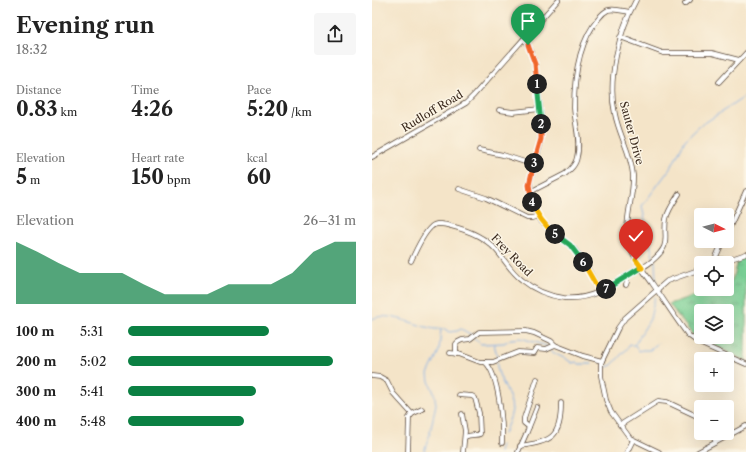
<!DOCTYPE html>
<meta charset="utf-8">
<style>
body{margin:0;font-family:"Libre Caslon Text",serif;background:#f6f6f6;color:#222;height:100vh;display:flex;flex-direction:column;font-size:15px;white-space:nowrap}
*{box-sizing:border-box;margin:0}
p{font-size:13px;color:#767676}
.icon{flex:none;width:22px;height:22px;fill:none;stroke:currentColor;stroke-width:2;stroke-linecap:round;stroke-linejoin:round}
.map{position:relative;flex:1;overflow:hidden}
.drawer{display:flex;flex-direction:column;background:#fff;width:372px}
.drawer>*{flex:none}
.needle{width:26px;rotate:96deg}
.buttons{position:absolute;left:322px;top:208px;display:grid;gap:8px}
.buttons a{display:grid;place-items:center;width:40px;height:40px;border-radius:4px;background:#fff;box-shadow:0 4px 16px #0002;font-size:20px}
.pin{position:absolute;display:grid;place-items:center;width:34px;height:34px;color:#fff;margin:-41px -17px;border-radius:50% 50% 50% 0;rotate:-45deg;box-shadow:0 0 4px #0007}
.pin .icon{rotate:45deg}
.km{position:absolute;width:20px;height:20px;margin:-10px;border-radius:50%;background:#222;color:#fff;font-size:11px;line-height:20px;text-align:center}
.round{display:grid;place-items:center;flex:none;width:42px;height:42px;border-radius:4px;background:#f6f6f6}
.head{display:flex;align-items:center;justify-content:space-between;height:68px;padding:0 16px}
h1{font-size:22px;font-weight:800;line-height:30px}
.metrics{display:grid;grid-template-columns:repeat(3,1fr);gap:6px;height:68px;padding:4px 16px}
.metrics div{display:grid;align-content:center}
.metrics b{font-size:20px;font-weight:800}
.metrics small{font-size:11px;font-weight:400}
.metrics p{font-size:11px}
.chart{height:112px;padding:8px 16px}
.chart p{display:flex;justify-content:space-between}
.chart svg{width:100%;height:72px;margin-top:4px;fill:#0b8043;opacity:.7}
ul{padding:0 16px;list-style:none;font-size:13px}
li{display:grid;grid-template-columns:64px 48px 1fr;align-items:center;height:30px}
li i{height:10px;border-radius:5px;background:#0b8043}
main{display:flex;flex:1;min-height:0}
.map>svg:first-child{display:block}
.grass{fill:url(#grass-tufts);stroke:#5a7e5a;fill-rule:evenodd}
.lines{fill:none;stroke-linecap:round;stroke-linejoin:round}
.stream{stroke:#7cade7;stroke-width:1}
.minor-casing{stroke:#574638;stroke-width:5.5}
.minor{stroke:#fff;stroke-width:4}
.split-1-casing{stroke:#fff;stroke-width:8}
.split-2-casing{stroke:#fff;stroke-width:8}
.split-3-casing{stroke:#fff;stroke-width:8}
.split-4-casing{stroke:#fff;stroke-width:8}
.split-5-casing{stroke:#fff;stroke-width:8}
.split-6-casing{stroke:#fff;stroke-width:8}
.split-7-casing{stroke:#fff;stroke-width:8}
.split-8-casing{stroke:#fff;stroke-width:8}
.split-9-casing{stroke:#fff;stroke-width:8}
.split-1{stroke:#f0652b;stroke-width:5}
.split-2{stroke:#22a559;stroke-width:5}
.split-3{stroke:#f0652b;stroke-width:5}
.split-4{stroke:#f0652b;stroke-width:5}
.split-5{stroke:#f5b400;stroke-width:5}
.split-6{stroke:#22a559;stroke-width:5}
.split-7{stroke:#f5b400;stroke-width:5}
.split-8{stroke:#22a559;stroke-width:5}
.split-9{stroke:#f5b400;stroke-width:5}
.labels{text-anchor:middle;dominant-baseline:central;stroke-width:3;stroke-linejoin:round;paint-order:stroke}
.street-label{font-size:11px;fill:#3b2a1e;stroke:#fcf5e5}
</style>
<main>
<section class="drawer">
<div class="head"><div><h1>Evening run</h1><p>18:32</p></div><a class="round"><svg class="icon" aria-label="share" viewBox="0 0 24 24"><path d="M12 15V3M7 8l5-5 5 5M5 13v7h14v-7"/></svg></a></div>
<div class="metrics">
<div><p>Distance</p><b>0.83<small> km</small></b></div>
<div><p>Time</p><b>4:26</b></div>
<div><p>Pace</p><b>5:20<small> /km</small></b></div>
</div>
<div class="metrics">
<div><p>Elevation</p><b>5<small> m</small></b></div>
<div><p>Heart rate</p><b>150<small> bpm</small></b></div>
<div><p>kcal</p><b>60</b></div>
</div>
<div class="chart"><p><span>Elevation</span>26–31 m</p>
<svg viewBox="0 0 160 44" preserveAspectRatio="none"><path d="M0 44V6L10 12L20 19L30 25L40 25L50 25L60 32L70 38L80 38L90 38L100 32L110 32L120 32L130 25L140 12L150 6L160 6V44z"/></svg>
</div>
<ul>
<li><b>100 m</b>5:31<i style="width:62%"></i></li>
<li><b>200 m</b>5:02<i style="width:90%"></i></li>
<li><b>300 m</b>5:41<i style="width:56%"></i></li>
<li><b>400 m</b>5:48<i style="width:51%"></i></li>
</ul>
</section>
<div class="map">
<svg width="374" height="452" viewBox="0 0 374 452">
<defs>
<pattern id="grass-tufts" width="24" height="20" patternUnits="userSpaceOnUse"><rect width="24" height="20" fill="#7ad196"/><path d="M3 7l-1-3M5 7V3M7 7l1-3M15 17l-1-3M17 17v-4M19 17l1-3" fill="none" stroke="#65aa7a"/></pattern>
</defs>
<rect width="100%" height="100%" fill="#fcf5e5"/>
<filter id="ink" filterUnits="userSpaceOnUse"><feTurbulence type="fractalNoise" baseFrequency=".025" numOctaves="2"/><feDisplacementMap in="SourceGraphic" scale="8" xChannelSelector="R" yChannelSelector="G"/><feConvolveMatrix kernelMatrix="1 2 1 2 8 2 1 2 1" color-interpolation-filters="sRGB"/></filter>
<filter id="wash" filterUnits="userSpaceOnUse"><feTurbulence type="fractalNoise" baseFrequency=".012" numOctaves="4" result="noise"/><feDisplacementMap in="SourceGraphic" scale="16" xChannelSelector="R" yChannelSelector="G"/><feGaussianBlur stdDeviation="0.9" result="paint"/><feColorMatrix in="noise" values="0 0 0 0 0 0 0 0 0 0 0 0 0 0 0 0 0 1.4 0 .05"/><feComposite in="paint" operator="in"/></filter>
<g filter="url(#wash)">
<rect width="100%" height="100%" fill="#f4e4c8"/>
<path class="grass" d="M 374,257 L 374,361 L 321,335 L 297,304 L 341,289 L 355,289 L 355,284 L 360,280 L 365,261 ZM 329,311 L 355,311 L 355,337 L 329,337 Z"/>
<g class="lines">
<g class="stream">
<polyline points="281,257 270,206 300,166 313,140 328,126 374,96"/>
<polyline points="283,261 284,281"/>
<path d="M 0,319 C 15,310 47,327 63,329 C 66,329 69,329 73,329 L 77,332 L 85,331 L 89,329 L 100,335"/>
<polyline points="102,338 109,344 132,343 139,339 149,338 175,346"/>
<polyline points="122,344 126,359"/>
<polyline points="263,344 278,319 283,297"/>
<path d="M 177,349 C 184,356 193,357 200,363 L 205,362 L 207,364 L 220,364"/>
<path d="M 125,362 C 123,376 140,393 140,410 C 139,418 134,427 132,434"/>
<polyline points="234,367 240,365 258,345 263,345 267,351 270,350 278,350 286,343"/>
<polyline points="52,452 59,428 64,404 62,393 57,381 56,374 67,351 69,329"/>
<polyline points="127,452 129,445"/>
</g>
</g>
</g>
<g filter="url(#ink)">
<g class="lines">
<defs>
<g id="minor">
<path d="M 264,0 C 247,31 235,79 243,114 C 247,135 259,153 261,175 C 262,199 250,223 258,247 C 262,261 272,271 280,283 C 292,300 303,318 316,335 L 327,343 L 374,364"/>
<polyline points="313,4 318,0"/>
<polyline points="248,37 291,53 340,53 367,60"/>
<polyline points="152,39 159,51 163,64 170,126 168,145 158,181 159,198 164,212 170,222 202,249 214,265 228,292"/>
<polyline points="347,82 374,53"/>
<polyline points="127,110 141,112 168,109"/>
<polyline points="107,150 131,155 162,165"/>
<polyline points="0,157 94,103 102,95 186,0"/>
<polyline points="87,189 114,198 155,218 160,218 166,216"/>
<path d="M 158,192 L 193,174 C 198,170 204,165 205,157 C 209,142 203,124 202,108 C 202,78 206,42 227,18 C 229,15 232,12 236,10 C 242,8 251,11 257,12"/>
<polyline points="355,233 374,191"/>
<polyline points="343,259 356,260 374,254"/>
<path d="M 39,261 C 43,252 51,234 59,227 C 64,222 72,224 79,226 C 95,230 113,237 124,250 C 133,260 139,272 150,280 C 162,290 177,296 192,298 C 221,301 244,283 267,268 C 273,267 275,265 280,261 C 300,244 291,240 294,219 C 296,210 302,202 307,194"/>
<polyline points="340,263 343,259 351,241"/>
<polyline points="253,277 255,282 254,285"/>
<polyline points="78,353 87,354 108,362 121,362 146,352 162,353 165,348 174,349 183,345 211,356 230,361"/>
<polyline points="84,354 84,344 86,342 90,340 98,339 107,332 154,331 162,333 179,341 183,345"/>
<path d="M 113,362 C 127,374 131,424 130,443"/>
<polyline points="0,376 8,377 15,381 21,393 40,414"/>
<path d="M 87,395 L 100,396 L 103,398 L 107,413 L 108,434 C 104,436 99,434 93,437"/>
<polyline points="90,414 93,431 91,452"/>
<polyline points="248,425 286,401 295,402 329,418"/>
<polyline points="157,427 152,423 152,418 165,379"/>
<polyline points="339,433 344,442"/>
<path d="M 148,446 C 180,441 189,438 189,403"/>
<polyline points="36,452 37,418 40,414 50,409"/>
<polyline points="146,452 155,432 165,407"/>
<polyline points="255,452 261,440"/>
<polyline points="287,452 258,438 239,412 234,400 229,376 229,363 246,328 253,318 295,281 329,269"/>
<polyline points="326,452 374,426"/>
</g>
</defs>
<use href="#minor" class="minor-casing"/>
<use href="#minor" class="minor"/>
</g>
</g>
<g class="lines" filter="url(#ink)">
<defs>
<polyline id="split-1" points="156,45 163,64 165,84"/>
<polyline id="split-2" points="165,84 169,124"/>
<polyline id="split-3" points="162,163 169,139 169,124"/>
<polyline id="split-4" points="160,202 157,185 162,163"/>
<path id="split-5" d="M 160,202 C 165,216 172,225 183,234"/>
<polyline id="split-6" points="183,234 198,245 211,262"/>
<polyline id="split-7" points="211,262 228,292 234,289"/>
<polyline id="split-8" points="234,289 268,268"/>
<polyline id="split-9" points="264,260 270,268 268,268"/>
</defs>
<use href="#split-1" class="split-1-casing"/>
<use href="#split-2" class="split-2-casing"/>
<use href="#split-3" class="split-3-casing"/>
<use href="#split-4" class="split-4-casing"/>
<use href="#split-5" class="split-5-casing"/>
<use href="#split-6" class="split-6-casing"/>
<use href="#split-7" class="split-7-casing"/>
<use href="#split-8" class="split-8-casing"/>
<use href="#split-9" class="split-9-casing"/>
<use href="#split-1" class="split-1"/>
<use href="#split-2" class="split-2"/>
<use href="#split-3" class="split-3"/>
<use href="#split-4" class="split-4"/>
<use href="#split-5" class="split-5"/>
<use href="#split-6" class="split-6"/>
<use href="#split-7" class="split-7"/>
<use href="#split-8" class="split-8"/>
<use href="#split-9" class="split-9"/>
</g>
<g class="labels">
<g class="street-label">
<text transform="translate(60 111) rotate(-31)">Rudloff Road</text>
<text transform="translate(260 133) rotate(75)">Sauter Drive</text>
<text transform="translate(140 255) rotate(46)">Frey Road</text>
</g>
</g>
</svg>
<div class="buttons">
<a><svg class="needle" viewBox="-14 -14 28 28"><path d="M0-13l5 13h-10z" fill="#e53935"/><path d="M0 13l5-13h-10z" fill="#767676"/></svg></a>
<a><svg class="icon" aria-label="locate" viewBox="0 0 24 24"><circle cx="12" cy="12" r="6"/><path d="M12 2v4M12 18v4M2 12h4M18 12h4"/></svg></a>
<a><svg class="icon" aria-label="layers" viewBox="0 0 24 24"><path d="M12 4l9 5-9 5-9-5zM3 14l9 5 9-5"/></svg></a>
<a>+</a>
<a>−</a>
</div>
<div class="pin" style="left:156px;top:45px;background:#1e9e55"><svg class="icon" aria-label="arrive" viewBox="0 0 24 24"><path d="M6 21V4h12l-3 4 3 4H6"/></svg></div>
<div class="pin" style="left:264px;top:260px;background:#d93025"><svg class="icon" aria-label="check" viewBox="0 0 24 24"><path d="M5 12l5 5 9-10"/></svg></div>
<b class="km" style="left:165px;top:84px">1</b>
<b class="km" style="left:169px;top:124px">2</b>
<b class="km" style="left:162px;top:163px">3</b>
<b class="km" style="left:160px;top:202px">4</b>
<b class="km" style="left:183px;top:234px">5</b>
<b class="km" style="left:211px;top:262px">6</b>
<b class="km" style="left:234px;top:289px">7</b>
</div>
</main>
